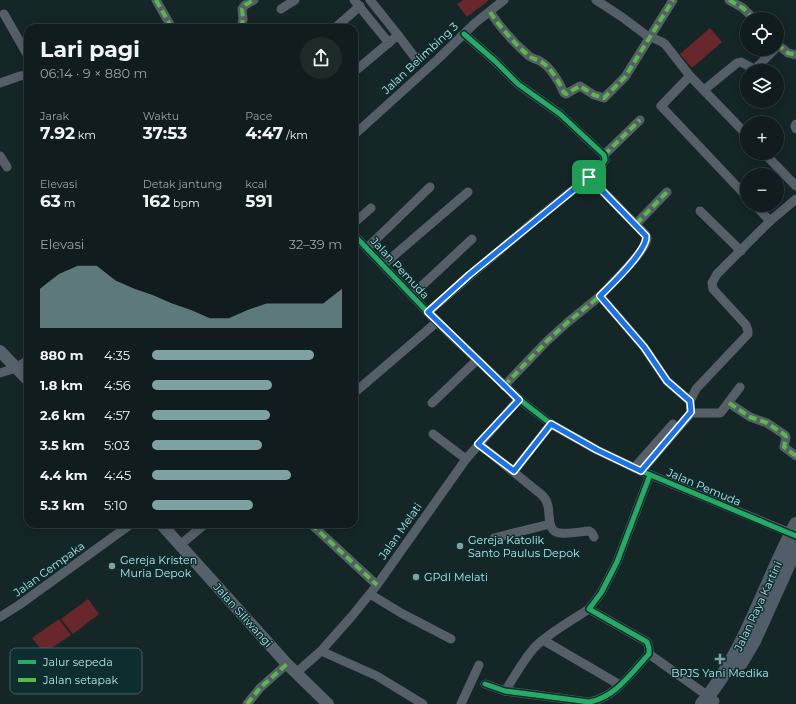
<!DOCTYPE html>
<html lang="id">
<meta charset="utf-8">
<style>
body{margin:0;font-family:Montserrat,sans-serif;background:#1e292a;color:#f1f3f6;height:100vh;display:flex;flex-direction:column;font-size:15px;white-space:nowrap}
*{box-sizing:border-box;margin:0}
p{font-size:13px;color:#9ca1a4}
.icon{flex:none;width:22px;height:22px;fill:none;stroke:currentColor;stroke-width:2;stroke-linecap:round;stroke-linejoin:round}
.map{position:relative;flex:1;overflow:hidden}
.drawer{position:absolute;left:24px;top:24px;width:334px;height:504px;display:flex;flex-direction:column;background:#101c1d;border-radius:12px;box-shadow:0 2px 10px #0003,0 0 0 1px #303a3b}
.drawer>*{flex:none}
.tools{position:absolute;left:740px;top:12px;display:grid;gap:8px}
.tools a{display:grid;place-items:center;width:44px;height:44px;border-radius:50%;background:#101c1d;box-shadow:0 2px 10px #0003,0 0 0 1px #303a3b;font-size:20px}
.pin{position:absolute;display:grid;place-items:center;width:34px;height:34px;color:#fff;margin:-17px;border-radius:8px;box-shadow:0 2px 6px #0006}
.round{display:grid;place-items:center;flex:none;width:42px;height:42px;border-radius:21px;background:#1e292a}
.headline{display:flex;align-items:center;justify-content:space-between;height:68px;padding:0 16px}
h1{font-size:22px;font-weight:700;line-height:30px}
.stats{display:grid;grid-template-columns:repeat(3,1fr);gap:6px;height:68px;padding:4px 16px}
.stats div{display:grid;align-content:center}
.stats b{font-size:17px;font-weight:700}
.stats small{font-size:11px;font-weight:400}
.stats p{font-size:11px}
.chart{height:112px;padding:8px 16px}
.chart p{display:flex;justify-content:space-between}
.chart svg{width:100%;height:72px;margin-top:4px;fill:#7ea1a2;opacity:.7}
ul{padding:0 16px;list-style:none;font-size:13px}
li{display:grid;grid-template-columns:64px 48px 1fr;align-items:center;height:30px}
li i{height:10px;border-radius:5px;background:#7ea1a2}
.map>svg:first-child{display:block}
.green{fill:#6a272b}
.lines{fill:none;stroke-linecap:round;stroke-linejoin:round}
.minor{stroke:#565f68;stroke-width:9}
.secondary{stroke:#56616b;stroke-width:12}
.primary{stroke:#515e69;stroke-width:14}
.quiet{stroke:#58b947;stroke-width:4;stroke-dasharray:8 4;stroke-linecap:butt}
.cycleway-casing{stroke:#0d2d2f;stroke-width:8}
.cycleway{stroke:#26ab63;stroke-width:5}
.route-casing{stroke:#fff;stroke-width:8}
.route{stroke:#1a73e8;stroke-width:5}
.poi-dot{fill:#7ea1a2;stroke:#0d2d2f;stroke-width:1.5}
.labels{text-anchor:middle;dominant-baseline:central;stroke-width:3;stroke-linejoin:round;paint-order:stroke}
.street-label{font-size:11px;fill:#b6e3e5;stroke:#0d2d2f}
.poi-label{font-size:11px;fill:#b6e3e5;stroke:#0d2d2f;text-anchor:start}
.key{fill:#0d2d2f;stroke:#406466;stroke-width:1}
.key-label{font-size:11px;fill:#b6e3e5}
</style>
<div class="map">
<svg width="796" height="704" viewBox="0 0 796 704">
<rect width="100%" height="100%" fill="#152627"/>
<g class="green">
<polygon points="463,0 488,0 488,1 467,17 457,4"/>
<polygon points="710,28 722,42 692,68 680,54"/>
<polygon points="88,599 99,614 73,634 61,619"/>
<polygon points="59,619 71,635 44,653 32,638"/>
</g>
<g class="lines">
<g class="minor">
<polyline points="156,0 172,28"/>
<polyline points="354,0 389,43"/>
<polyline points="370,0 398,35"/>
<polyline points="596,0 622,17 646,35 662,42 665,44 690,76 747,135"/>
<polyline points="729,0 743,8 754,19"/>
<polyline points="281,9 295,0"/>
<path d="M 490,12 C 500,27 515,44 529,56 C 533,59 536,59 540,61 C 550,66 560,83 564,93 L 566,94 L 580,86 L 594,95 L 604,98 L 625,77 L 673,0"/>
<polyline points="4,14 28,56"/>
<polyline points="241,28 243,19 242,9 245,5 254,0"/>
<polyline points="335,28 360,6"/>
<polyline points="777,44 788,53 796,55"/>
<polyline points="354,72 398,35 416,59"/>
<polyline points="690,76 661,106 747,197"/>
<polyline points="0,83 20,76 28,75"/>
<polyline points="704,90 737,63 741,62 752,68 756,68 775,49"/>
<polyline points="796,124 795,126 796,129"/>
<polyline points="354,135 438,59 475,23 504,0"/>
<polyline points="764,153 796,186"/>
<polyline points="604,155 640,120"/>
<polyline points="0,156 7,167"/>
<path d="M 589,177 L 642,231 C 645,234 647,235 647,239 C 646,251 609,286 600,296"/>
<polyline points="755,205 770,221"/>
<polyline points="700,211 741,251"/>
<polyline points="354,223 371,208"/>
<polyline points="636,224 667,192"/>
<polyline points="354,235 437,322 519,399 551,424 597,450 641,471 795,535"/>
<polyline points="367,248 430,187"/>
<polyline points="383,265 468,192"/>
<polyline points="412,295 472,239"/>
<polyline points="428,312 534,221 593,174 601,166 605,160 604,155 560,114 518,84 495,61 464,34"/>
<polyline points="0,373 16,368 28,360"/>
<polyline points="504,386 547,341 568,322 600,296 644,347 667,381 690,401"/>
<polyline points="354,393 437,322"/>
<polyline points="432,403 477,360"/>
<polyline points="729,403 750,417 767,423 785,435 786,437 784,447 796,456"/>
<polyline points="691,413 720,413 722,411 740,387"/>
<polyline points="433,434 466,459"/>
<path d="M 479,444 L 542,495 C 545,498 547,501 548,506 C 550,515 547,532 560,533 C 569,534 579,532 589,531 L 592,533 L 594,537"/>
<polyline points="634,468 673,424"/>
<polyline points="514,471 551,424"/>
<polyline points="641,471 691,413 690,401 696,389 748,334 748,331 746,325 713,289 712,283 717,274 770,221 796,199"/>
<polyline points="311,524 377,585"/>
<polyline points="494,538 550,524"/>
<polyline points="180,545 205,524"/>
<polyline points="370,594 401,613 451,639"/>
<polyline points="0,617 19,605 131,524"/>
<polyline points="543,640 620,685"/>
<polyline points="321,651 377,676 423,704"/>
<polyline points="649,654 715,701"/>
<polyline points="296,673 321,651 352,616 377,585 466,459 519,399"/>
<path d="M 485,684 L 505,691 L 589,702 C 615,698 632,672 649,654 L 649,648 L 647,642 L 589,609 L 601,593 L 617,562 L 650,475"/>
<path d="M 505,691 C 515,676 523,660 535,647 C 550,632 571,621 589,609"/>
<polyline points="247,704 260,688 287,664"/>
<polyline points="461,704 479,665"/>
</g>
<g class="secondary">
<polyline points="0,351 28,380"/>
<polyline points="161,524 287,664 328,704"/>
</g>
<g class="primary">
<polyline points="741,663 754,641 796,548"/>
<path d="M 702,704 C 746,651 764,584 796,524"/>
</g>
<g class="quiet">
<polyline points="156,0 172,28"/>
<polyline points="729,0 743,8 754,19"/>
<path d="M 490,12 C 500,27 515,44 529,56 C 533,59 536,59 540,61 C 550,66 560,83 564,93 L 566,94 L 580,86 L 594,95 L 604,98 L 625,77 L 673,0"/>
<polyline points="241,28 243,19 242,9 245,5 254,0"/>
<polyline points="777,44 788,53 796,55"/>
<polyline points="604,155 640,120"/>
<path d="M 589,177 L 642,231 C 645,234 647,235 647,239 C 646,251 609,286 600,296"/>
<polyline points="636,224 667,192"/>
<polyline points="504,386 547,341 568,322 600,296 644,347 667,381 690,401"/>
<polyline points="729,403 750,417 767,423 785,435 786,437 784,447 796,456"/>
<polyline points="311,524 377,585"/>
<polyline points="247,704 260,688 287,664"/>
</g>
<defs>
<g id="cycleway">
<polyline points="354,235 437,322 519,399 551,424 597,450 641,471 796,536"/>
<polyline points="428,312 534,221 593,174 601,166 605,160 604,155 560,114 518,84 495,61 464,34"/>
<path d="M 485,684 L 505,691 L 589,702 C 615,698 632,672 649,654 L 649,648 L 647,642 L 589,609 L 601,593 L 617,562 L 650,475"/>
</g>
</defs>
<use href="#cycleway" class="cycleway-casing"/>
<use href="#cycleway" class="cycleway"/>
</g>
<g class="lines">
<defs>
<path id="route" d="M 589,177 L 646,236 C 648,250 611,285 600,296 L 644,347 L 667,381 L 690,401 L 691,412 L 641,471 L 597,450 L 551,424 L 514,471 L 478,444 L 519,400 L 428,312 L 469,275 Z"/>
</defs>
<use href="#route" class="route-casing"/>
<use href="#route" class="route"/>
</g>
<g class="poi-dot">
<circle cx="460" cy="546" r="4"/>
<circle cx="112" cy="566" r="4"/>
<circle cx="416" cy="577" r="4"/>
<path d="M718 653h4v4h4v4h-4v4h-4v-4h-4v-4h4z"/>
</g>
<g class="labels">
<g class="street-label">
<text transform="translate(420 58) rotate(-43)">Jalan Belimbing 3</text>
<text transform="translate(400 268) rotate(47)">Jalan Pemuda</text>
<text transform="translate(704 487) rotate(23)">Jalan Pemuda</text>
<text transform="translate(400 531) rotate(-55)">Jalan Melati</text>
<text transform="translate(49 569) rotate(-36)">Jalan Cempaka</text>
<text transform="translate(758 606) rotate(-65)">Jalan Raya Kartini</text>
<text transform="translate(243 615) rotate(48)">Jalan Siliwangi</text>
</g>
<g class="poi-label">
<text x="468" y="540">Gereja Katolik<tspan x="468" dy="13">Santo Paulus Depok</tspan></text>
<text x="120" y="560">Gereja Kristen<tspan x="120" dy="13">Muria Depok</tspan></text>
<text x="424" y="577">GPdI Melati</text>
<text x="720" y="673" text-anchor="middle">BPJS Yani Medika</text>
</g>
</g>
<rect x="10" y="648" width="132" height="46" rx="6" class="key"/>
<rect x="18" y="660" width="18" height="4" fill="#26ab63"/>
<rect x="18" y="678" width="18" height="4" fill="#58b947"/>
<g class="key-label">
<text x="43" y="666">Jalur sepeda</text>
<text x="43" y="684">Jalan setapak</text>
</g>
</svg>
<div class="tools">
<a><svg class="icon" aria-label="locate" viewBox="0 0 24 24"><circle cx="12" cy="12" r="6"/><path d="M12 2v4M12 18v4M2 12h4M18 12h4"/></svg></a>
<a><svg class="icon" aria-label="layers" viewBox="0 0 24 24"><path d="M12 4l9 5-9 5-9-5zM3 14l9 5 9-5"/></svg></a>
<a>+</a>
<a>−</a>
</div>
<div class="pin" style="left:589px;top:177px;background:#1e9e55"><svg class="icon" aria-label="arrive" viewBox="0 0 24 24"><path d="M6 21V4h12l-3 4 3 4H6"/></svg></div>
<section class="drawer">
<div class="headline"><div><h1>Lari pagi</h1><p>06:14 · 9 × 880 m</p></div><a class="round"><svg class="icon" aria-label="share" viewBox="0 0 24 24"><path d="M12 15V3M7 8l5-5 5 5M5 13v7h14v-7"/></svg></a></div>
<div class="stats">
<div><p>Jarak</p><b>7.92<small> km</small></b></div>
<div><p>Waktu</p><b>37:53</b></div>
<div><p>Pace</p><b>4:47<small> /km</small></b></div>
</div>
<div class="stats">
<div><p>Elevasi</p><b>63<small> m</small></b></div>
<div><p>Detak jantung</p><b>162<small> bpm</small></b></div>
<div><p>kcal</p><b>591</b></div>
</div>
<div class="chart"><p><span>Elevasi</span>32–39 m</p>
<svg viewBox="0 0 160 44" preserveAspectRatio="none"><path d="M0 44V20L10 11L20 6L30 6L40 15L50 20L60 24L70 29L80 33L90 38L100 38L110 33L120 29L130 29L140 29L150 29L160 20V44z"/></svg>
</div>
<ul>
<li><b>880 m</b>4:35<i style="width:85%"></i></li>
<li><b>1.8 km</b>4:56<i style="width:63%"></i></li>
<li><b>2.6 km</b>4:57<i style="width:62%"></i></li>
<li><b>3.5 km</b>5:03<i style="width:58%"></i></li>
<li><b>4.4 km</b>4:45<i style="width:73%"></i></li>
<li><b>5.3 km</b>5:10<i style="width:53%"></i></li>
</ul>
</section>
</div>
